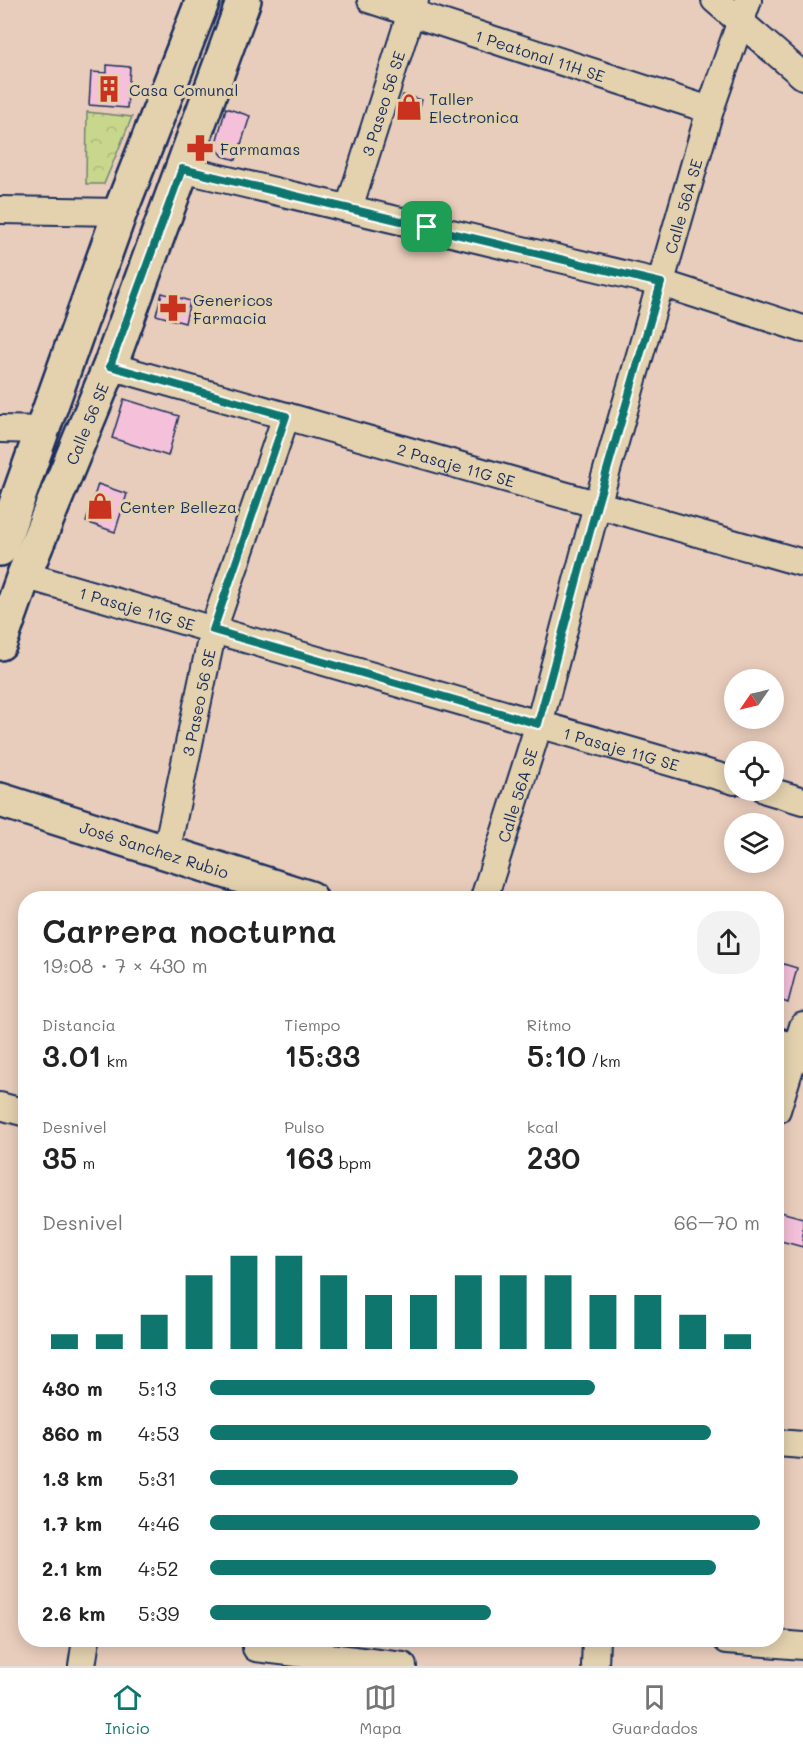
<!DOCTYPE html>
<html lang="es">
<meta charset="utf-8">
<style>
body{margin:0;font-family:Mali,sans-serif;background:#f2f2f2;color:#222;height:100vh;display:flex;flex-direction:column;font-size:22px;white-space:nowrap}
*{box-sizing:border-box;margin:0}
p{font-size:20px;color:#767676}
.icon{flex:none;width:33px;height:33px;fill:none;stroke:currentColor;stroke-width:2;stroke-linecap:round;stroke-linejoin:round}
.map{position:relative;flex:1;overflow:hidden}
.side{position:absolute;left:18px;top:891px;width:766px;height:756px;display:flex;flex-direction:column;background:#fff;border-radius:24px;box-shadow:0 3px 15px #0003}
.side>*{flex:none}
.needle{width:39px;rotate:236deg}
.fabs{position:absolute;left:724px;top:669px;display:grid;gap:12px}
.fabs a{display:grid;place-items:center;width:60px;height:60px;border-radius:50%;background:#fff;box-shadow:0 3px 15px #0003;font-size:30px}
.pin{position:absolute;display:grid;place-items:center;width:51px;height:51px;color:#fff;margin:-26px;border-radius:12px;box-shadow:0 3px 9px #0006}
.round{display:grid;place-items:center;flex:none;width:63px;height:63px;border-radius:24px;background:#f2f2f2}
.summary{display:flex;align-items:center;justify-content:space-between;height:102px;padding:0 24px}
h1{font-size:33px;font-weight:600;line-height:45px}
.stats{display:grid;grid-template-columns:repeat(3,1fr);gap:9px;height:102px;padding:6px 24px}
.stats div{display:grid;align-content:center}
.stats b{font-size:30px;font-weight:600}
.stats small{font-size:16px;font-weight:400}
.stats p{font-size:16px}
.chart{height:168px;padding:12px 24px}
.chart p{display:flex;justify-content:space-between}
.chart svg{width:100%;height:108px;margin-top:6px;stroke:#0f766e;stroke-width:6}
ul{padding:0 24px;list-style:none;font-size:20px}
li{display:grid;grid-template-columns:96px 72px 1fr;align-items:center;height:45px}
li i{height:15px;border-radius:8px;background:#0f766e}
.dock{display:flex;justify-content:space-around;align-items:center;height:84px;border-top:2px solid #e0e0e0;background:#fff;font-size:16px;color:#767676}
.dock a{display:grid;justify-items:center;gap:3px}
.dock .on{color:#0f766e}
.map>svg:first-child{display:block}
.park{fill:url(#park-crowns);stroke:#728374;stroke-width:1.5}
.building{fill:#f5c0da;stroke:#1b2f5e;stroke-width:1.5}
.lines{fill:none;stroke-linecap:round;stroke-linejoin:round}
.minor-casing{stroke:#1b2f5e;stroke-width:30}
.secondary-casing{stroke:#1b2f5e;stroke-width:38}
.minor{stroke:#e4d2af;stroke-width:26}
.secondary{stroke:#e4d2af;stroke-width:33}
.route-casing{stroke:#fff;stroke-width:12}
.route{stroke:#0f766e;stroke-width:8}
.labels{text-anchor:middle;dominant-baseline:central;stroke-width:6;stroke-linejoin:round;paint-order:stroke}
.street-label{font-size:16px;fill:#1b2f5e;stroke:#e4d2af}
.poi-label{font-size:16px;fill:#1b2f5e;stroke:#e4d2af;text-anchor:start}
</style>
<div class="map">
<svg width="803" height="1666" viewBox="0 0 803 1666">
<defs>
<pattern id="park-crowns" width="20" height="18" patternUnits="userSpaceOnUse" patternTransform="scale(1.5)"><rect width="20" height="18" fill="#c8d78b"/><path d="M2 6a3 3 0 1 1 6 0M12 15a3 3 0 1 1 6 0" fill="none" stroke="#abb97a"/></pattern>
</defs>
<rect width="100%" height="100%" fill="#e9cdbc"/>
<filter id="ink" filterUnits="userSpaceOnUse"><feTurbulence type="fractalNoise" baseFrequency=".0167" numOctaves="2"/><feDisplacementMap in="SourceGraphic" scale="12" xChannelSelector="R" yChannelSelector="G"/><feConvolveMatrix kernelMatrix="1 2 1 2 8 2 1 2 1" color-interpolation-filters="sRGB"/></filter>
<g filter="url(#ink)">
<polygon class="park" points="87,112 132,117 104,184 86,184"/>
<g class="building">
<polygon points="107,65 130,67 127,108 89,105 91,72 107,73"/>
<polygon points="403,95 422,100 416,120 397,114"/>
<polygon points="226,108 250,116 236,160 223,156 217,149 216,143"/>
<polygon points="162,293 190,301 185,323 156,315"/>
<polygon points="124,399 179,416 168,456 112,438"/>
<polygon points="98,484 127,494 115,532 86,522"/>
<polygon points="777,962 797,968 788,1003 777,999"/>
<polygon points="777,1211 803,1218 803,1247 777,1240"/>
</g>
<g class="lines">
<defs>
<g id="minor">
<path id="s1" d="M 371,0 L 710,110"/>
<polyline points="715,0 803,76"/>
<polyline points="182,169 661,283 803,329"/>
<path id="s2" d="M 349,208 L 415,0"/>
<polyline points="0,210 120,212"/>
<path id="s3" d="M 110,366 L 803,563"/>
<polyline points="0,429 44,430"/>
<path id="s4" d="M 24,575 L 735,781"/>
<polyline points="766,790 803,801"/>
<path id="s5" d="M 166,853 L 213,630 L 286,416"/>
<path id="s6" d="M 484,898 L 539,724 L 597,505 L 710,110 L 748,0"/>
<polyline points="0,1106 26,1113"/>
<polyline points="777,1110 803,1026"/>
<polyline points="777,1443 803,1445"/>
<polyline points="727,1640 803,1646"/>
<polyline points="256,1648 403,1666"/>
<polyline points="82,1666 86,1640"/>
<polyline points="595,1666 596,1640"/>
</g>
<g id="secondary">
<polyline points="0,549 120,212 203,0"/>
<path id="s7" d="M 0,643 L 24,575 L 110,366 L 244,0"/>
<path id="s8" d="M 0,800 L 310,898"/>
<polyline points="777,1045 803,1054"/>
</g>
</defs>
<use href="#minor" class="minor-casing"/>
<use href="#secondary" class="secondary-casing"/>
<use href="#minor" class="minor"/>
<use href="#secondary" class="secondary"/>
</g>
</g>
<g class="lines" filter="url(#ink)">
<defs>
<polygon id="route" points="182,169 661,283 597,505 538,724 213,630 286,416 110,366"/>
</defs>
<use href="#route" class="route-casing"/>
<use href="#route" class="route"/>
</g>
<defs>
<symbol id="building-bare" viewBox="-9 -9 18 18"><path d="M-4-6H4V6H1V3H-1V6H-4ZM-2.5-4.3h1.7v1.8h-1.7ZM.8-4.3h1.7v1.8H.8ZM-2.5-1h1.7V.8h-1.7ZM.8-1h1.7V.8H.8Z" fill="#c8321e" stroke="#e4d2af" stroke-width="2.5" paint-order="stroke"/></symbol>
<symbol id="shop-bare" viewBox="-9 -9 18 18"><path d="M-5-2.5h2.3a2.7 3.5 0 0 1 5.4 0H5L5.5 6h-11ZM-1.5-2.5h3a1.5 2.3 0 0 0-3 0Z" fill="#c8321e" stroke="#e4d2af" stroke-width="2.5" paint-order="stroke"/></symbol>
<symbol id="pharmacy-bare" viewBox="-9 -9 18 18"><path d="M-2-6h4v4h4v4h-4v4h-4v-4h-4v-4h4Z" fill="#c8321e" stroke="#e4d2af" stroke-width="2.5" paint-order="stroke"/></symbol>
</defs>
<g fill-rule="evenodd">
<use href="#building-bare" x="90" y="70" width="38" height="38"/>
<use href="#shop-bare" x="390" y="88" width="38" height="38"/>
<use href="#pharmacy-bare" x="181" y="129" width="38" height="38"/>
<use href="#pharmacy-bare" x="154" y="289" width="38" height="38"/>
<use href="#shop-bare" x="81" y="487" width="38" height="38"/>
</g>
<g class="labels">
<g class="street-label">
<text stroke="none"><textPath href="#s1" startOffset="178">1 Peatonal 11H SE</textPath></text>
<text stroke="none"><textPath href="#s2" startOffset="110">3 Paseo 56 SE</textPath></text>
<text stroke="none"><textPath href="#s6" startOffset="720">Calle 56A SE</textPath></text>
<text stroke="none"><textPath href="#s7" startOffset="236">Calle 56 SE</textPath></text>
<text stroke="none"><textPath href="#s3" startOffset="360">2 Pasaje 11G SE</textPath></text>
<text stroke="none"><textPath href="#s4" startOffset="118">1 Pasaje 11G SE</textPath></text>
<text stroke="none"><textPath href="#s5" startOffset="154">3 Paseo 56 SE</textPath></text>
<text stroke="none"><textPath href="#s4" startOffset="622">1 Pasaje 11G SE</textPath></text>
<text stroke="none"><textPath href="#s6" startOffset="108">Calle 56A SE</textPath></text>
<text stroke="none"><textPath href="#s8" startOffset="162">José Sanchez Rubio</textPath></text>
</g>
<g class="poi-label">
<text x="129" y="89">Casa Comunal</text>
<text x="429" y="98">Taller<tspan x="429" dy="18">Electronica</tspan></text>
<text x="220" y="148">Farmamas</text>
<text x="193" y="299">Genericos<tspan x="193" dy="18">Farmacia</tspan></text>
<text x="120" y="506">Center Belleza</text>
</g>
</g>
</svg>
<div class="fabs">
<a><svg class="needle" viewBox="-14 -14 28 28"><path d="M0-13l5 13h-10z" fill="#e53935"/><path d="M0 13l5-13h-10z" fill="#767676"/></svg></a>
<a><svg class="icon" aria-label="locate" viewBox="0 0 24 24"><circle cx="12" cy="12" r="6"/><path d="M12 2v4M12 18v4M2 12h4M18 12h4"/></svg></a>
<a><svg class="icon" aria-label="layers" viewBox="0 0 24 24"><path d="M12 4l9 5-9 5-9-5zM3 14l9 5 9-5"/></svg></a>
</div>
<div class="pin" style="left:427px;top:227px;background:#1e9e55"><svg class="icon" aria-label="arrive" viewBox="0 0 24 24"><path d="M6 21V4h12l-3 4 3 4H6"/></svg></div>
<section class="side">
<div class="summary"><div><h1>Carrera nocturna</h1><p>19:08 · 7 × 430 m</p></div><a class="round"><svg class="icon" aria-label="share" viewBox="0 0 24 24"><path d="M12 15V3M7 8l5-5 5 5M5 13v7h14v-7"/></svg></a></div>
<div class="stats">
<div><p>Distancia</p><b>3.01<small> km</small></b></div>
<div><p>Tiempo</p><b>15:33</b></div>
<div><p>Ritmo</p><b>5:10<small> /km</small></b></div>
</div>
<div class="stats">
<div><p>Desnivel</p><b>35<small> m</small></b></div>
<div><p>Pulso</p><b>163<small> bpm</small></b></div>
<div><p>kcal</p><b>230</b></div>
</div>
<div class="chart"><p><span>Desnivel</span>66–70 m</p>
<svg viewBox="0 0 160 44" preserveAspectRatio="none"><path d="M5 44V38M15 44V38M25 44V30M35 44V14M45 44V6M55 44V6M65 44V14M75 44V22M85 44V22M95 44V14M105 44V14M115 44V14M125 44V22M135 44V22M145 44V30M155 44V38"/></svg>
</div>
<ul>
<li><b>430 m</b>5:13<i style="width:70%"></i></li>
<li><b>860 m</b>4:53<i style="width:91%"></i></li>
<li><b>1.3 km</b>5:31<i style="width:56%"></i></li>
<li><b>1.7 km</b>4:46<i style="width:100%"></i></li>
<li><b>2.1 km</b>4:52<i style="width:92%"></i></li>
<li><b>2.6 km</b>5:39<i style="width:51%"></i></li>
</ul>
</section>
</div>
<nav class="dock">
<a class="on"><svg class="icon" aria-label="home" viewBox="0 0 24 24"><path d="M3 11l9-7 9 7M6 9v11h12V9"/></svg>Inicio</a>
<a><svg class="icon" aria-label="map" viewBox="0 0 24 24"><path d="M3 6l6-2 6 2 6-2v14l-6 2-6-2-6 2zM9 4v14M15 6v14"/></svg>Mapa</a>
<a><svg class="icon" aria-label="saved" viewBox="0 0 24 24"><path d="M7 4h10v16l-5-4-5 4z"/></svg>Guardados</a>
</nav>
